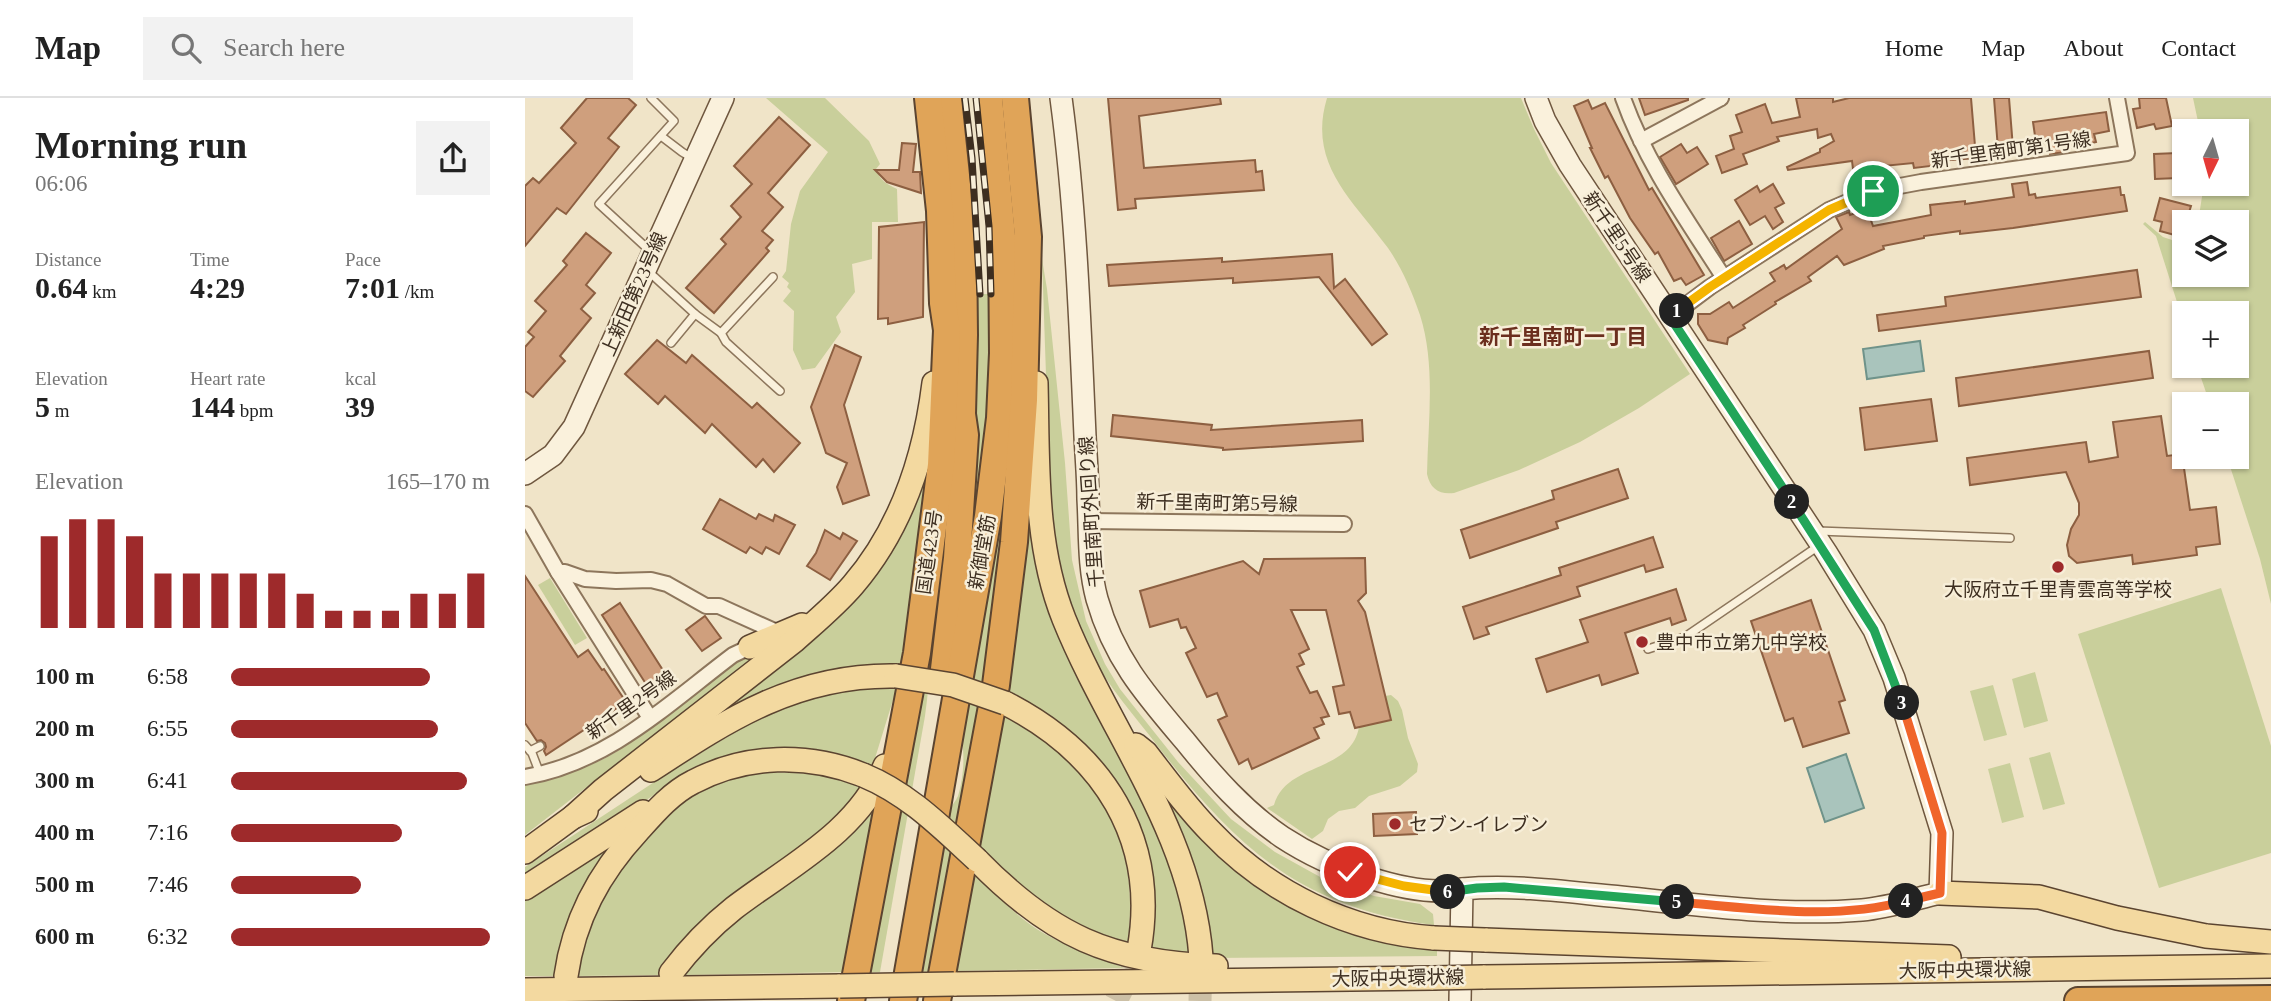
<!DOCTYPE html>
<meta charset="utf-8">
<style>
body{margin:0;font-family:"Times New Roman","Noto Sans JP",serif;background:#f2f2f2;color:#222;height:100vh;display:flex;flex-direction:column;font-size:26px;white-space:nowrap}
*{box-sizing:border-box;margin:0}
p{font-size:23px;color:#767676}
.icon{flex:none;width:38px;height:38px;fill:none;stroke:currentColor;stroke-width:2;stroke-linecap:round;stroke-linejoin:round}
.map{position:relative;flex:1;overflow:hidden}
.drawer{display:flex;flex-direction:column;background:#fff;width:525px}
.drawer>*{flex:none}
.needle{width:46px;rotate:185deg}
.controls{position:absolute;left:1647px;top:21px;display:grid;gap:14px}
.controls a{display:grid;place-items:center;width:77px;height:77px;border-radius:0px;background:#fff;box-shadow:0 2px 5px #0004;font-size:35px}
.pin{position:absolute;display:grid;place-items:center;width:60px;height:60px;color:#fff;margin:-30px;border:4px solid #fff;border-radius:50%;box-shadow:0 2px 7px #0007}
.km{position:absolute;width:35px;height:35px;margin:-18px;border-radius:50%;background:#222;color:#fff;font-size:19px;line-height:35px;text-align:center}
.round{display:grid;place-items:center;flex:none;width:74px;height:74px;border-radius:0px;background:#f2f2f2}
.headline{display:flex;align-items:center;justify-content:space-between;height:119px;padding:0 35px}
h1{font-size:38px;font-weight:700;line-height:52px}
.metrics{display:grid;grid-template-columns:repeat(3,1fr);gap:10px;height:119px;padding:7px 35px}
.metrics div{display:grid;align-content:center}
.metrics b{font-size:30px;font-weight:700}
.metrics small{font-size:19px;font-weight:400}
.metrics p{font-size:19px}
.chart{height:196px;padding:14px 35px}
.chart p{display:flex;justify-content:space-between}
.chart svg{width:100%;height:126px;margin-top:7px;stroke:#9e2a2b;stroke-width:6}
ul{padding:0 35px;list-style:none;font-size:23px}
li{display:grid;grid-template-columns:112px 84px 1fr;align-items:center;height:52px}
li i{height:18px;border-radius:9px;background:#9e2a2b}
header{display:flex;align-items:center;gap:42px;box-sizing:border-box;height:98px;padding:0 35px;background:#fff;border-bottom:2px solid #e0e0e0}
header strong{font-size:33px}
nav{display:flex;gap:38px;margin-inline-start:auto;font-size:24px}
.search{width:490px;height:63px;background:#f2f2f2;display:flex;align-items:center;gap:18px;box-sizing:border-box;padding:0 24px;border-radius:0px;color:#767676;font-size:26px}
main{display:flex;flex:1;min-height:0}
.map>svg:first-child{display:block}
.green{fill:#c9cf9b}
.water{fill:#a9c4bc;stroke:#6f938a;stroke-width:2}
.building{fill:#cf9f7d;stroke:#8d5f41;stroke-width:2}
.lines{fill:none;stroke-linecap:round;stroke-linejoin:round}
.primary-tunnel{stroke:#ccc0a6;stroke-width:23;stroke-dasharray:23 11;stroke-linecap:butt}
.lane-casing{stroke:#8d765c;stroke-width:10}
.street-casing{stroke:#8d765c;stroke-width:18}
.secondary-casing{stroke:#6f573f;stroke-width:24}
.primary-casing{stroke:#5b4430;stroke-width:26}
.highway-casing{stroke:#5b4430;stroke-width:30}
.lane{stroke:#faf1dc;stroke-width:7}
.street{stroke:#faf1dc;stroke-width:14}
.secondary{stroke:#faf1dc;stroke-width:21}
.primary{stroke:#f3d9a0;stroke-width:23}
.highway{stroke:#e0a458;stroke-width:26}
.rail-casing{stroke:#3d2e20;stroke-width:7}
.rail{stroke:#f7eed8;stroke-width:4.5;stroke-dasharray:13;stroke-linecap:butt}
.primary-bridge-casing{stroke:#5b4430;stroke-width:26;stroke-linecap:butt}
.primary-bridge{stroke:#f3d9a0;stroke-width:23}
.split-1-casing{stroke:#fff;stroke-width:14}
.split-2-casing{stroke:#fff;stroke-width:14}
.split-3-casing{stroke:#fff;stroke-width:14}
.split-4-casing{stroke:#fff;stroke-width:14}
.split-5-casing{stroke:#fff;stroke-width:14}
.split-6-casing{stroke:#fff;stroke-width:14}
.split-7-casing{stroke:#fff;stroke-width:14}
.split-1{stroke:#f5b400;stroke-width:9}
.split-2{stroke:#22a559;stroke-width:9}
.split-3{stroke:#22a559;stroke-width:9}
.split-4{stroke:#f0652b;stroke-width:9}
.split-5{stroke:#f0652b;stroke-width:9}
.split-6{stroke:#22a559;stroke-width:9}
.split-7{stroke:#f5b400;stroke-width:9}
.poi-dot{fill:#9e2a2b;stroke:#f7eed8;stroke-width:2.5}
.labels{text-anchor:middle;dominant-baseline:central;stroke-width:5;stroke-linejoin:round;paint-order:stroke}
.street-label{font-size:19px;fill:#3d2e20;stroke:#f7eed8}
.poi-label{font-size:19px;fill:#3d2e20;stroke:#f7eed8;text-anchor:start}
.neighbourhood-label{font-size:21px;font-weight:bold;fill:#6b2e1e;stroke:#f7eed8}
</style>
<header>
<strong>Map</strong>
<div class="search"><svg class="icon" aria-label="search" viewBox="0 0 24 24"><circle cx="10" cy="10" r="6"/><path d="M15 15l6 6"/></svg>Search here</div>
<nav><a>Home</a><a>Map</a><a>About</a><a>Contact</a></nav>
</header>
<main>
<section class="drawer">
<div class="headline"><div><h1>Morning run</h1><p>06:06</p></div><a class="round"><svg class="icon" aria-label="share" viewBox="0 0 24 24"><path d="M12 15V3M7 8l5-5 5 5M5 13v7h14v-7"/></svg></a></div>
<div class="metrics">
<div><p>Distance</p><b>0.64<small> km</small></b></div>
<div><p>Time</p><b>4:29</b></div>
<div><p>Pace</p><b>7:01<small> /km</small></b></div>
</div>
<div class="metrics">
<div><p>Elevation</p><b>5<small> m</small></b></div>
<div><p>Heart rate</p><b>144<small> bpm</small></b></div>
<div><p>kcal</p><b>39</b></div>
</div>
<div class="chart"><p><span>Elevation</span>165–170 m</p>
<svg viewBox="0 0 160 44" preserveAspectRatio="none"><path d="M5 44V12M15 44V6M25 44V6M35 44V12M45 44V25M55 44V25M65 44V25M75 44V25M85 44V25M95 44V32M105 44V38M115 44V38M125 44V38M135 44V32M145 44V32M155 44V25"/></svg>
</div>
<ul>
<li><b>100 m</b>6:58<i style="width:77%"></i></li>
<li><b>200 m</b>6:55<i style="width:80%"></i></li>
<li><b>300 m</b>6:41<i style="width:91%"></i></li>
<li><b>400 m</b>7:16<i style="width:66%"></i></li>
<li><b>500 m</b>7:46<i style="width:50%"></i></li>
<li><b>600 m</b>6:32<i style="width:100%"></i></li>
</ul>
</section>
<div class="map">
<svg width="1746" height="903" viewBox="0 0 1746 903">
<rect width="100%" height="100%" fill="#f0e4c8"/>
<g class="green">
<path d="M 241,0 L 300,0 L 344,43 L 355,66 L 351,71 C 355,83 362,86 372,91 L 373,124 L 347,124 L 347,161 L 327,166 L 330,194 L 311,219 L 316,234 L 290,270 L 277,272 L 268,252 L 269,213 L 258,203 L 266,193 L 262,189 L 264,185 L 257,179 L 261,173 L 266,126 L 275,93 L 303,54 Z"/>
<path d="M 802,0 L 996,0 L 1009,31 L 1026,65 L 1165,276 L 1114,310 L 1055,344 L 994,372 L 929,395 C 915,397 905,391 902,376 C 903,324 911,267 895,217 C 887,194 877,170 863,150 C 828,102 782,66 802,0 Z"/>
<polygon points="1668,0 1746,0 1746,506 1735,461 1702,359 1712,359 1712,306 1685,306 1672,268 1712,268 1712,215 1659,215 1659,226 1631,138 1618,126 1620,124 1638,139 1659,146 1659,177 1712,177 1712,124 1673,124 1679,86 1712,86 1712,33 1675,33"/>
<path d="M 517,161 L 522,191 L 540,365 L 547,462 L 561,523 L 580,566 L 595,591 L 653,664 L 706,721 L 750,754 L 797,780 L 849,798 L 895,806 L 908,816 L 909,827 C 774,809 711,749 631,646 C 609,617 583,588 566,556 C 548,521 538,484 529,446 C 522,411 524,371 523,335 C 521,277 519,219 517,161 Z"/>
<polygon points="449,196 473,196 471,308 421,596"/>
<polygon points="406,355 377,570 176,627 291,533"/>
<path d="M 480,394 L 486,421 L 411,873 L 395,874 L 424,713 C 426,708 431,703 433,698 C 438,682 440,660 437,644 Z"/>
<polygon points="503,422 511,457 649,776 658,807 665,860 623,855 615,733 478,595"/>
<polygon points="25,480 62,540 50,547 13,487"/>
<polygon points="416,488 400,618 355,874 340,875 408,522"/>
<polygon points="1696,490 1746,648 1746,755 1634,790 1553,536"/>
<path d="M 225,554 L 229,557 L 220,566 L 0,737 L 0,687 C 32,679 63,671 91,654 C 138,625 178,584 225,554 Z"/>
<polygon points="1510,574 1523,623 1499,630 1487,581"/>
<polygon points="1468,587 1482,637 1459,643 1445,593"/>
<polygon points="355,589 372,589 347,670 328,664 149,684 0,781 0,769 146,673 242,615 288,599 313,594"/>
<path d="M 866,597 L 873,603 L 877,612 L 883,640 L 893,666 L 892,674 L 875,688 L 844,698 L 830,710 L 814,713 L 803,721 L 798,733 L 787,741 L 742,710 L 749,707 C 761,664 826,675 834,629 L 865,621 L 860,598 Z"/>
<path d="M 473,614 C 571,668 618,736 602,850 L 572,841 L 498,793 L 450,748 Z"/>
<polygon points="1525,654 1540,706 1518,712 1504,660"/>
<polygon points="1485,665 1499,719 1477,725 1463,671"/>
<polygon points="239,674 293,676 338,688 314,718 136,877 52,878 58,846 70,813 93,771 152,706 196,684"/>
<path d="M 633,683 L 726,777 L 912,845 L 912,858 L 686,860 C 683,799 656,739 633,683 Z"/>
<path d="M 352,702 L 323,874 L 160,877 C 192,831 239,805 283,771 C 308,751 329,725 352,702 Z"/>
<polygon points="87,745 74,764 32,878 0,878 0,798"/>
<path d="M 446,771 C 468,794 492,820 520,836 C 545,850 573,860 600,870 L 428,873 Z"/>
</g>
<g class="water">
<polygon points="1395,243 1399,273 1342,281 1338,251"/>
<polygon points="1321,656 1339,710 1300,724 1282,670"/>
</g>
<g class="building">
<polygon points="62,0 103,0 111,7 83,40 94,49 41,116 32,110 0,148 0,88 8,80 14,85 51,45 36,30"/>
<polygon points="583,0 695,0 696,6 614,18 619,70 730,62 731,74 737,73 739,92 610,101 611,110 593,112"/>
<polygon points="1114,0 1163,0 1163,2 1120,17"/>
<polygon points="1271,0 1308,0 1308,4 1324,0 1446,0 1451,60 1413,63 1414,67 1389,70 1388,65 1328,71 1327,63 1263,72 1262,69 1295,54 1295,51 1309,43 1306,36 1293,40 1292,31 1252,39 1254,43 1218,56 1222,66 1197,75 1191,58 1209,51 1205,38 1217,34 1211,17 1240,6 1247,25 1275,19"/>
<polygon points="1469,0 1484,0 1488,50 1473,51"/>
<polygon points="1614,0 1641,0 1647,28 1631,31 1629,26 1612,30 1608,11 1615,10"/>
<polygon points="1063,2 1067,11 1080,5 1124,92 1127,90 1179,177 1161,187 1156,180 1149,183 1133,154 1130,156 1105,120 1083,78 1080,80 1065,50 1067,50 1049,8"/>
<polygon points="1581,14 1584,33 1569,36 1571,44 1541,51 1541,54 1525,56 1523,44 1511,45 1508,24"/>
<polygon points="254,19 285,47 243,95 258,109 237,133 248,142 241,150 244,153 189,215 161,190 201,146 196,141 216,119 206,108 227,86 209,68"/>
<polygon points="377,45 391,46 388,74 395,74 396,95 362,84 350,72 374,72"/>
<polygon points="1156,46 1162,55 1172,49 1183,66 1151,86 1135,59"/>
<polygon points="1652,55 1653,80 1630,81 1629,56"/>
<polygon points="1502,84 1504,97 1510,96 1511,100 1595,89 1596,97 1599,97 1602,113 1488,130 1435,136 1435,133 1399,138 1399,140 1358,148 1359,151 1319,167 1312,158 1283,179 1286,183 1250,204 1251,206 1218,227 1220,230 1203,240 1202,246 1183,242 1173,226 1173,216 1185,216 1204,204 1208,210 1250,183 1245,175 1259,167 1261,171 1317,131 1311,119 1324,114 1325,117 1342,111 1348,128 1406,117 1405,107 1440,103 1440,106 1489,99 1487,86"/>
<polygon points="1248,86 1259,105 1250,110 1258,124 1248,131 1240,118 1225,127 1210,102 1232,88 1235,94"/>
<polygon points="1635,100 1666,108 1661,124 1659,124 1657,139 1635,133 1637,124 1629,122"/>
<polygon points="1214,123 1227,146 1199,163 1186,140"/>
<polygon points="399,124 398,219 363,226 363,220 353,221 354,129"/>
<polygon points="61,135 86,155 61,187 70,195 56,211 66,220 35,258 40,263 8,299 0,293 0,249 9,239 3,234 21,213 10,203 42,167 38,163"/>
<polygon points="807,156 809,190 820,181 862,236 847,247 794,179 708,185 708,180 584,188 582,167 697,160 697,164"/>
<polygon points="1612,172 1616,199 1354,233 1352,217 1421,208 1420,199"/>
<polygon points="132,242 161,265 167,257 227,310 232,305 275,345 249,374 238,361 231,369 187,326 180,335 140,298 133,306 100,276"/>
<polygon points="310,247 336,259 319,307 344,397 318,406 312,389 322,365 301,355 286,309"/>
<polygon points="1624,253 1628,280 1434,308 1431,280"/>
<polygon points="1406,301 1412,343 1340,352 1335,310"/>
<polygon points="588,317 687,327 686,332 837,322 838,343 698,352 698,350 586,338"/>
<polygon points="1636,318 1642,358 1657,356 1665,412 1691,409 1695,446 1671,449 1672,457 1608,466 1607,457 1552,465 1544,458 1542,447 1546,431 1554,417 1554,405 1541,374 1445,387 1442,360 1561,344 1564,364 1593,359 1588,324"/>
<polygon points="1093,371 1103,400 1031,424 1033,430 945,460 936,432 1029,401 1027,393"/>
<polygon points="195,401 231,421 234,416 248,423 250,417 270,427 254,456 241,449 237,456 225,449 221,455 178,431"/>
<polygon points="300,432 315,441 318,435 332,443 305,482 282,468 291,455"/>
<polygon points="1128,439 1138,469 1121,474 1119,467 1052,489 1055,498 961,529 964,536 949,541 938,509 1036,477 1034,470"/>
<polygon points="840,460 841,495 833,503 840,514 866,622 830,630 825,614 814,616 808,589 819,587 801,512 766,512 784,551 774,556 779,566 772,569 785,595 792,593 804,618 796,620 799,626 789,630 794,640 727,671 723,661 714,666 693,622 702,618 692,595 682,599 661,555 671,550 661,529 656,530 653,521 625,529 615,493 718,463 734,476 739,461"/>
<polygon points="0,478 53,559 63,552 77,572 79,571 101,604 21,657 19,653 21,649 20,645 16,642 12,643 0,625"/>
<polygon points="1151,491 1161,522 1147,527 1145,520 1100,535 1113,575 1077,587 1074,577 1022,594 1011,561 1063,544 1055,522"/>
<polygon points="1286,502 1320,602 1314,604 1324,635 1278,649 1268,620 1260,623 1226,523"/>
<polygon points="95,505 141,577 138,579 144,587 128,597 77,517"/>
<polygon points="180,518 196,540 177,553 161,532"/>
<polygon points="891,714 892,736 849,738 848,716"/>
</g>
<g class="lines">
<g class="primary-tunnel">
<polyline points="591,903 606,874 614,852"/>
<polyline points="675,903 676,863"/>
</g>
<defs>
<g id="lane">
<polyline points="136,38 157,54 167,60"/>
<polyline points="125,153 74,106 149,23 126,0"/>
<polyline points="124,174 170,216 196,235 201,244 255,293"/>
<polyline points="196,235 248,179"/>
<polyline points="146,245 170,216"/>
<polyline points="1293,433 1485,440"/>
<polyline points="1123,551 1160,539 1295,447"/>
<polyline points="0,647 7,655 15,676"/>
<polyline points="5,653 15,648"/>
</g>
<g id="street">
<path d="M 1098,0 C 1121,65 1162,122 1199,180"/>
<polyline points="1116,43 1196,0"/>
<polyline points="1145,219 1185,189 1304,112 1348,93 1396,84 1602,55 1592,0"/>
<polyline points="0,416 33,474 40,474 60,481 91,483 126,482 142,486 181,508 194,508 256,536"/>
<polyline points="564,423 819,426"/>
<polyline points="33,474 125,620"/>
<path d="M 0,679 C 83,665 143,606 208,557 L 225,549"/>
</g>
<g id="secondary">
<path d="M 536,0 C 551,112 555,225 560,338 C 561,359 563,380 563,401 C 565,434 563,468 572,501 C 589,561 621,597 660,643 C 689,679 719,713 757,739 C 801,768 884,801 937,791"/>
<polyline points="0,376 28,357 49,329 198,0"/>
<path d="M 935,903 L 937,791 C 983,787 1029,792 1075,797 C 1161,805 1250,819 1337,812 C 1363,810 1389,801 1415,795 L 1417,735 L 1369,580 L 1349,532 L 1301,454 L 1045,67 L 1020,23 L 1011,0"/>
</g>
<g id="primary">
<path d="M 511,285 C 513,365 509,446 539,521 C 585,635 667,734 676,859"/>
<polyline points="225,549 277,527"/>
<path d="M 480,605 C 578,655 634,741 614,852"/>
<path d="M 611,647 L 621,655 C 642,682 662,710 686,734 C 744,795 825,834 909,840"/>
<path d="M 126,672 C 205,620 273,576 371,578"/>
<path d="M 48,719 L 78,692 L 269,543 C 289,525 310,508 328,487 C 377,430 400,358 409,285"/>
<polyline points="0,754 48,719 61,713"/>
<path d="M 452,762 C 525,837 586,865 691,868"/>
<polyline points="0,790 118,714"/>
<polyline points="1415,795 1514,799 1592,820 1681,838 1746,844"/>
<polyline points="960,842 1424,859"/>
<path d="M 146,875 C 165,850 185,829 209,810 C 264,768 332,735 360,668"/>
<path d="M 41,878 C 49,821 74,775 113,733 C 129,715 146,695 168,684 C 221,656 283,655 338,677"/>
<polyline points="958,879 1746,868"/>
<polyline points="429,886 908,880"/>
<polyline points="0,892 315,888"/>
</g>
<g id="highway">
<polyline points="419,571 432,460 440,337 437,316 439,237 438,145 423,0"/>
<polyline points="326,903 392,555 416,367 422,232 418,205 415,113 403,0"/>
<polyline points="378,903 463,418 475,320 478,255 477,138 464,0"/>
<polyline points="412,903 471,587 489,444 499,302 503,139 490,0"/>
<polyline points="1553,903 1746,901"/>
</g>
</defs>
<use href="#lane" class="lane-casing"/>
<use href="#street" class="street-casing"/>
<use href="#secondary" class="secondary-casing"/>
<use href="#primary" class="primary-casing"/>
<use href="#highway" class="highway-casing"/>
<use href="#lane" class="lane"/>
<use href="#street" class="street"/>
<use href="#secondary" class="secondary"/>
<use href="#primary" class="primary"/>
<use href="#highway" class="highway"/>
<defs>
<g id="rail">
<polyline points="440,0 447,60 455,196"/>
<polyline points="451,0 464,128 466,196"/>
</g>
</defs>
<use href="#rail" class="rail-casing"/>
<use href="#rail" class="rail"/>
<defs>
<g id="primary-bridge">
<polyline points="371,578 428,587 480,605"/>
<path d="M 338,677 C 384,696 416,729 452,762"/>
<polyline points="909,840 960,842"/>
<polyline points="908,880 958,879"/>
<polyline points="315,888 429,886"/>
</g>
</defs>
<use href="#primary-bridge" class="primary-bridge-casing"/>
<use href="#primary-bridge" class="primary-bridge"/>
</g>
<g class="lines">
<defs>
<polyline id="split-1" points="1152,213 1185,189 1304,112 1348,93"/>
<polyline id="split-2" points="1152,213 1145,219 1267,404"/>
<polyline id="split-3" points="1267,404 1349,532 1377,605"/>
<polyline id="split-4" points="1377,605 1417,735 1415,795 1381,803"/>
<path id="split-5" d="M 1152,804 C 1228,810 1308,823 1381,803"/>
<polyline id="split-6" points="923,794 952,790 979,789 1152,804"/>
<polyline id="split-7" points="825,774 879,788 923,794"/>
</defs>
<use href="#split-1" class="split-1-casing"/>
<use href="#split-2" class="split-2-casing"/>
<use href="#split-3" class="split-3-casing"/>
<use href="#split-4" class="split-4-casing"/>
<use href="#split-5" class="split-5-casing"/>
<use href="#split-6" class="split-6-casing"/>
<use href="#split-7" class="split-7-casing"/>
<use href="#split-1" class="split-1"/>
<use href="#split-2" class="split-2"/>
<use href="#split-3" class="split-3"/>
<use href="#split-4" class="split-4"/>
<use href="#split-5" class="split-5"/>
<use href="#split-6" class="split-6"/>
<use href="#split-7" class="split-7"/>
</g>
<g class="poi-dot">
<circle cx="1533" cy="469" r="7"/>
<circle cx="1117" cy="544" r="7"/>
<circle cx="870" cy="726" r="7"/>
</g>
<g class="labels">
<g class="street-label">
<text transform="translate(1486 52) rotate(-8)">新千里南町第1号線</text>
<text transform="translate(1092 139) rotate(56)">新千里5号線</text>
<text transform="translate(109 196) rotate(-66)">上新田第23号線</text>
<text transform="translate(692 405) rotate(1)">新千里南町第5号線</text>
<text transform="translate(566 414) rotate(-94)">千里南町外回り線</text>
<text transform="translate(404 454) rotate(-82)">国道423号</text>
<text transform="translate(457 454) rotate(-80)">新御堂筋</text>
<text transform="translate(106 607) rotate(-35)">新千里2号線</text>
<text transform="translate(1440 872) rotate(-1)">大阪中央環状線</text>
<text transform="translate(873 880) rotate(-1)">大阪中央環状線</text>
</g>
<g class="poi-label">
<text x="1533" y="491" text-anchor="middle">大阪府立千里青雲高等学校</text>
<text x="1131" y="544">豊中市立第九中学校</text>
<text x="884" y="726">セブン-イレブン</text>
</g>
<g class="neighbourhood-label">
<text x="1038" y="239">新千里南町一丁目</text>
</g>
</g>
</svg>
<div class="controls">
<a><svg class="needle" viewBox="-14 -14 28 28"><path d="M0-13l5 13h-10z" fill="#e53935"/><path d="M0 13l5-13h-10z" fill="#767676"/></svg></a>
<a><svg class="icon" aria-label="layers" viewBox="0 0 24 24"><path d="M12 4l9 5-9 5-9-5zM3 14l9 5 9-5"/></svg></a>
<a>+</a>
<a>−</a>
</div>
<div class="pin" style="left:1348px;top:93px;background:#1e9e55"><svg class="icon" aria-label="arrive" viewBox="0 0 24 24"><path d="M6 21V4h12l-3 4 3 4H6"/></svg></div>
<div class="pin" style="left:825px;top:774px;background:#d93025"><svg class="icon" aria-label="check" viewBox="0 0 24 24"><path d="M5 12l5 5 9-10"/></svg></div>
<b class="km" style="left:1152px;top:213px">1</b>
<b class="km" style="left:1267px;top:404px">2</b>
<b class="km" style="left:1377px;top:605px">3</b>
<b class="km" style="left:1381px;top:803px">4</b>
<b class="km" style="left:1152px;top:804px">5</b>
<b class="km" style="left:923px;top:794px">6</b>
</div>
</main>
